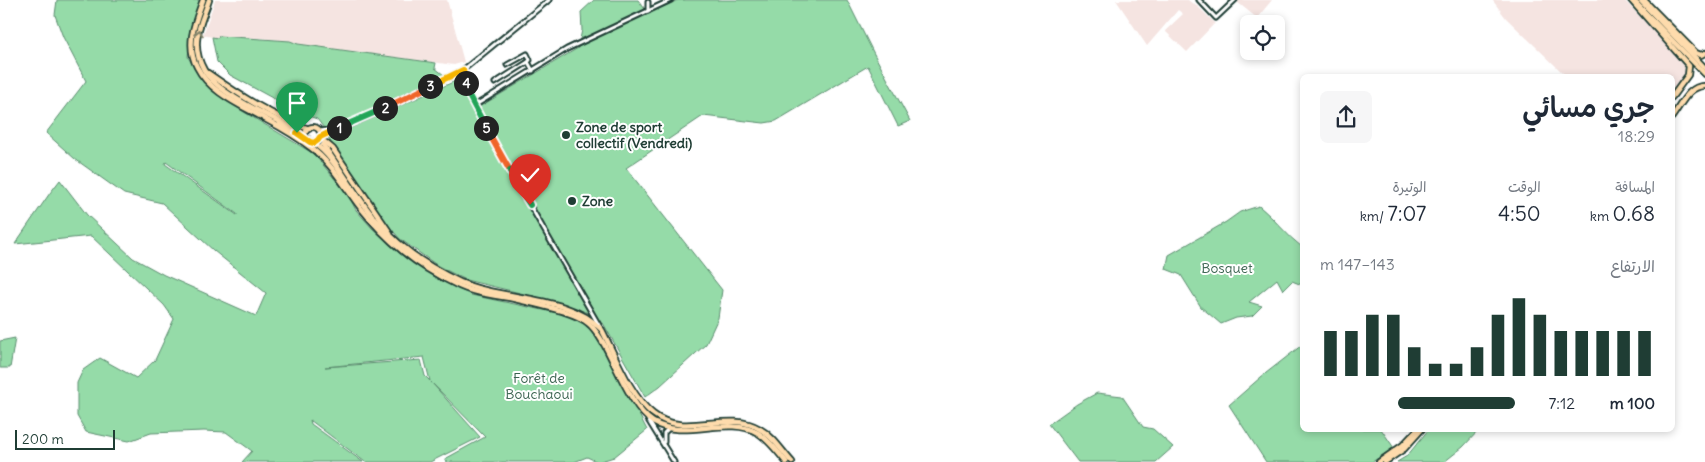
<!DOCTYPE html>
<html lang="ar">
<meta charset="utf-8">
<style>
body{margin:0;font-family:Delius,"Playpen Sans Arabic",sans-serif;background:#f6f6f7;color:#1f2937;direction:rtl;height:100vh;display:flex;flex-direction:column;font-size:19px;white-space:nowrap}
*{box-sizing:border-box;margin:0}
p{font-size:16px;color:#747a83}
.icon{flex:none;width:28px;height:28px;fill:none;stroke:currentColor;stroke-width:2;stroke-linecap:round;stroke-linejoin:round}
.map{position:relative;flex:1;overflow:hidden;direction:ltr}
.panel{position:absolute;left:1300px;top:74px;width:375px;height:358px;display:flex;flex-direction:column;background:#fff;border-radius:8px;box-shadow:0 2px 8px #0003;direction:rtl}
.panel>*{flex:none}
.tools{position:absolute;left:1240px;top:15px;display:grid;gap:10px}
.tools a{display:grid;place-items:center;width:45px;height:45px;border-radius:8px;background:#fff;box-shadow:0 2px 8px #0003;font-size:25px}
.scale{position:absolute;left:15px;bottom:12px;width:100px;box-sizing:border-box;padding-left:5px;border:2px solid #1f3d34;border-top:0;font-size:14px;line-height:18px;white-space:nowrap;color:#1f3d34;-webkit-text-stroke:4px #fff;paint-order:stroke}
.pin{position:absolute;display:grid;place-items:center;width:42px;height:42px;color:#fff;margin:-51px -21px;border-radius:50% 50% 50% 0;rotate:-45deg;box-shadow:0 0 5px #0007}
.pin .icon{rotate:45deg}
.km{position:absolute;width:25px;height:25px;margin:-12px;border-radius:50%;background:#222;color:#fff;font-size:14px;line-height:25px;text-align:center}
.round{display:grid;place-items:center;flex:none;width:52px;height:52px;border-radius:8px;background:#f6f6f7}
.summary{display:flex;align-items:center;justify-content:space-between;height:85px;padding:0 20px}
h1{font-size:28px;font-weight:600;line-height:38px}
.metrics{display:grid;grid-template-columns:repeat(3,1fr);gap:8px;height:85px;padding:5px 20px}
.metrics div{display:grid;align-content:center}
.metrics b{font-size:21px;font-weight:600}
.metrics small{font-size:14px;font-weight:400}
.metrics p{font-size:14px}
.chart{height:140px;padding:10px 20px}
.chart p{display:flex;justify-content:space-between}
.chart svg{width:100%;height:90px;margin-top:5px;stroke:#1f3d34;stroke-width:6}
ul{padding:0 20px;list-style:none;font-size:16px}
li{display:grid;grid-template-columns:80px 60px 1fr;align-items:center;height:38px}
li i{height:12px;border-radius:6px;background:#1f3d34}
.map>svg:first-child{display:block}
.built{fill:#f5e4e1}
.green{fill:#95dba8;stroke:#5a8c6e;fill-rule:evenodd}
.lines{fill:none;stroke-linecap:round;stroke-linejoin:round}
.trunk-tunnel{stroke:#d2d8d6;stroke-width:4.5;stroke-dasharray:4.5 2;stroke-linecap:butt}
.tertiary-casing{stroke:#1f3d34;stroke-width:7}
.primary-casing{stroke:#1f3d34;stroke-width:8}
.trunk-casing{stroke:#1f3d34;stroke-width:8}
.tertiary{stroke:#fff;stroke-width:3}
.primary{stroke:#fedbac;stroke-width:4.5}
.trunk{stroke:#fedbac;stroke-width:4.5}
.oneway{stroke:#83846a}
.split-1-casing{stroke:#fff;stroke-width:10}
.split-2-casing{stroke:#fff;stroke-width:10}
.split-3-casing{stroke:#fff;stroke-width:10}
.split-4-casing{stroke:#fff;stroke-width:10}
.split-5-casing{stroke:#fff;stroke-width:10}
.split-6-casing{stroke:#fff;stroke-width:10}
.split-7-casing{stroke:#fff;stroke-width:10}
.split-1{stroke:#f5b400;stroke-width:6}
.split-2{stroke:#22a559;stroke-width:6}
.split-3{stroke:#f0652b;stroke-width:6}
.split-4{stroke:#f5b400;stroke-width:6}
.split-5{stroke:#22a559;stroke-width:6}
.split-6{stroke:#f0652b;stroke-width:6}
.split-7{stroke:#22a559;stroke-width:6}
.poi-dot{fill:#1f3d34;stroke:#fff;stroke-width:2}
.labels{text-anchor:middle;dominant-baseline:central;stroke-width:4;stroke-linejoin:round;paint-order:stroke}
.poi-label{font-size:14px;font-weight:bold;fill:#1f3d34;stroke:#fff;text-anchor:start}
.park-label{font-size:14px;fill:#3c6451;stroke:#fff}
</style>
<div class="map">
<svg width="1705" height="462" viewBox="0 0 1705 462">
<rect width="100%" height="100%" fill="#fff"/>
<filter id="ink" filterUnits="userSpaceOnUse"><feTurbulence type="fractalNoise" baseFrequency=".02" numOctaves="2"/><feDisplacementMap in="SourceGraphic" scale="10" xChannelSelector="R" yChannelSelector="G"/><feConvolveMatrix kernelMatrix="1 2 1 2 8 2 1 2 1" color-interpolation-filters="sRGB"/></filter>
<g filter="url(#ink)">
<g class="built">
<polygon points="215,0 447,0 464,62 454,65 298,44 290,41 259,38 212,37 203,35"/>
<polygon points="1116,0 1188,0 1193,4 1194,3 1215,23 1187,52 1165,31 1183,14 1178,10 1147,46"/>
<polygon points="1239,0 1272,0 1257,18 1237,2"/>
<polygon points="1494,0 1624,0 1686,64 1687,73 1673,91 1672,76 1566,76 1506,18 1493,1"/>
</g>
<g class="green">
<path d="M 57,0 L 202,0 L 190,34 L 188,57 L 196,71 L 224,100 L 314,154 L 348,195 L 356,210 L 372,228 L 405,258 L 447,283 L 471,295 L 572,316 L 584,321 L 594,331 L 605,349 L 647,430 L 614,457 L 598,462 L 587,457 L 574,462 L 447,462 L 445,459 L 485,437 L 431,382 L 480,437 L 430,462 L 365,462 L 310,420 L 311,424 L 363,462 L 242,462 L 252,451 L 226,432 L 204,431 L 151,433 L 129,441 L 86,432 L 77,416 L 77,383 L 83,370 L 100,358 L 136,378 L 155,360 L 174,319 L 164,305 L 91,236 L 15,244 L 50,193 L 60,180 L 87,215 L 133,258 L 164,275 L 256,316 L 266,293 L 214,251 L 162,203 L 124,194 L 75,159 L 46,133 L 86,81 L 63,37 L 55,15 ZM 166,162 L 237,214 L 237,215 L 165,164 ZM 424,357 L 430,381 L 425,376 L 421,360 L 325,367 Z"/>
<polygon points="594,0 638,0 648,13 678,0 847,0 874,54 910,121 898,126 868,66 776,121 764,123 703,116 626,168 722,290 718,318 706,344 660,386 645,397 603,323 586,312 541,298 466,280 438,266 400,239 388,225 328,138 462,78 465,92 474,110 578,48 582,30 581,12"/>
<polygon points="219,36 290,41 298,44 436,63 435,68 444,75 334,128 324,128 317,119 298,112 230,75 217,62 212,37 218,38"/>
<path d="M 1259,206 C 1275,219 1286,235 1302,247 L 1302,285 L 1292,281 L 1283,290 L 1277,279 L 1249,302 L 1262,306 L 1252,316 L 1236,318 L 1221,324 L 1201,307 L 1181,275 L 1166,269 L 1169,255 L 1226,222 L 1240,212 Z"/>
<polygon points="15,338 10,368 0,368 0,341"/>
<polygon points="1302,345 1302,429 1381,429 1394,448 1372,462 1266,462 1229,405 1261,377"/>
<polygon points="1097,393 1122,396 1143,427 1153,429 1173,447 1156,462 1078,462 1049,424 1077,404"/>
<polygon points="1429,429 1480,429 1463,447 1444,462 1397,462 1407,456"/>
</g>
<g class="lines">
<polyline class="trunk-tunnel" points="301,132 323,145"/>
<defs>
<g id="tertiary">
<polyline points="1199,0 1216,18 1235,0"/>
<polyline points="648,11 648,2"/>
<polyline points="507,65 527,54 530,60 528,62 533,71"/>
<polyline points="463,70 467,92 486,129 600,327"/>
<polyline points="495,83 528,62"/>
<polyline points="474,106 567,49 671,0"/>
<polyline points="319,131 331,130"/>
<polyline points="321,137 400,101 463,70 549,0"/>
<polyline points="648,420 674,462"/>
<polyline points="664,442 664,433 669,428"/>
</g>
<g id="primary">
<path d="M 208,73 C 238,94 273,117 309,129"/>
<polyline points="280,124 308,141"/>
<circle cx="313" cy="135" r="8"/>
<polyline points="320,138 333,149 390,233"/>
<path d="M 312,143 C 330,151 348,185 359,202"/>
</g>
<g id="trunk">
<path d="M 203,0 C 195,22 185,45 197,67 C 210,93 241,105 265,119 C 280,127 296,136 310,147 C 331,162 344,186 360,207 C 387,241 415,265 455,284 C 472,293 492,295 510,298 C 528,302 545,306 562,311 C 571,314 581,317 588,323 C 596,329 600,338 605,346 C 616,366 634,411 653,422 C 684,441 727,415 758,433 C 769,440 778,452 786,462"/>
<path d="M 209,0 C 205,13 198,26 197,40 C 196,51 199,61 204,70 C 218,95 274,118 301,132"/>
<polyline points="1631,0 1689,66 1688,75 1672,97"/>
<polyline points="1633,0 1705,74"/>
<polyline points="1640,0 1705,68"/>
<polyline points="1644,0 1696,53 1701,55 1705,53"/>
<path d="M 1672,117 C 1681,105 1689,85 1705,86"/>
<path d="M 323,145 C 341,169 356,196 375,219 C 397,246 428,267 460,282 C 503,301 569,294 602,330 C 615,355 631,397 653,414 C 684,439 728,409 760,429 C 773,436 782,451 792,462"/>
<polyline points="1379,462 1403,445 1418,429"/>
<polyline points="1385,462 1404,449 1422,429"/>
</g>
</defs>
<use href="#tertiary" class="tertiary-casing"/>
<use href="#primary" class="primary-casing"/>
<use href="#trunk" class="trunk-casing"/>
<use href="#tertiary" class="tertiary"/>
<use href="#primary" class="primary"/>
<use href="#trunk" class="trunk"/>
</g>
<defs><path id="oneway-chevron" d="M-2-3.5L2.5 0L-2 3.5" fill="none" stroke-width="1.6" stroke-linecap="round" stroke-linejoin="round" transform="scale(1.25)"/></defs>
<use class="oneway" href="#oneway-chevron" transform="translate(199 33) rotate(-79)"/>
</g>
<g class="lines" filter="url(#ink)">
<defs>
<polyline id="split-1" points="297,133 310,142 314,143 318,140 320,137 339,128"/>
<polyline id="split-2" points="339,128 385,108"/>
<polyline id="split-3" points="385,108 430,86"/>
<polyline id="split-4" points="430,86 463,70 466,83"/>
<polyline id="split-5" points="466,83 467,92 486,128"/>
<polyline id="split-6" points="486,128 510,171"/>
<polyline id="split-7" points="510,171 530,205"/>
</defs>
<use href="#split-1" class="split-1-casing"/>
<use href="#split-2" class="split-2-casing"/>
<use href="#split-3" class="split-3-casing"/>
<use href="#split-4" class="split-4-casing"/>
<use href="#split-5" class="split-5-casing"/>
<use href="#split-6" class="split-6-casing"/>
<use href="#split-7" class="split-7-casing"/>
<use href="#split-1" class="split-1"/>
<use href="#split-2" class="split-2"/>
<use href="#split-3" class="split-3"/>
<use href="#split-4" class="split-4"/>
<use href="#split-5" class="split-5"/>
<use href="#split-6" class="split-6"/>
<use href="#split-7" class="split-7"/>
</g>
<g class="poi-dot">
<circle cx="566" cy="135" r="5"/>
<circle cx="572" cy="201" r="5"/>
</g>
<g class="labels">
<g class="poi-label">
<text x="576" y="127">Zone de sport<tspan x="576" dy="16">collectif (Vendredi)</tspan></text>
<text x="582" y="201">Zone</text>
</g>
<g class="park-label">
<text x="1227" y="268">Bosquet</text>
<text x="539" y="378">Forêt de<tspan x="539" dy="16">Bouchaoui</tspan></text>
</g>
</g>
</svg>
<div class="tools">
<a><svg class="icon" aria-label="locate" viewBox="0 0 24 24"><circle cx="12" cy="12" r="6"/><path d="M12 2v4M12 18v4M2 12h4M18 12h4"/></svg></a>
</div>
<div class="scale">200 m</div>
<div class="pin" style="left:297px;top:133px;background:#1e9e55"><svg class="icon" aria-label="arrive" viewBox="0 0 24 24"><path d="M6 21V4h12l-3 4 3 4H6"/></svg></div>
<div class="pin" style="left:530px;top:205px;background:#d93025"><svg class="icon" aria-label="check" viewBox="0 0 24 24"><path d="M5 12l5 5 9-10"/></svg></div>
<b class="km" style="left:339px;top:128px">1</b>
<b class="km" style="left:385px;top:108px">2</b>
<b class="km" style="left:430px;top:86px">3</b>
<b class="km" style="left:466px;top:83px">4</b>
<b class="km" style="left:486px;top:128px">5</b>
<section class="panel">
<div class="summary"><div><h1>جري مسائي</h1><p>18:29</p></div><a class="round"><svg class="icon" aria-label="share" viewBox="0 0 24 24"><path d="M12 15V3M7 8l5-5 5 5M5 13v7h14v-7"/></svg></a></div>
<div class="metrics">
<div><p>المسافة</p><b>0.68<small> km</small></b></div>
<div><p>الوقت</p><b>4:50</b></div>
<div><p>الوتيرة</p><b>7:07<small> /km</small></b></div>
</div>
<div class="chart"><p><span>الارتفاع</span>143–147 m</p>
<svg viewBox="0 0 160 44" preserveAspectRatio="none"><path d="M5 44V22M15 44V22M25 44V14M35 44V14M45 44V30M55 44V38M65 44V38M75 44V30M85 44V14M95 44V6M105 44V14M115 44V22M125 44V22M135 44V22M145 44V22M155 44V22"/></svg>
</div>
<ul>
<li><b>100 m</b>7:12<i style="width:60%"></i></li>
</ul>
</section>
</div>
